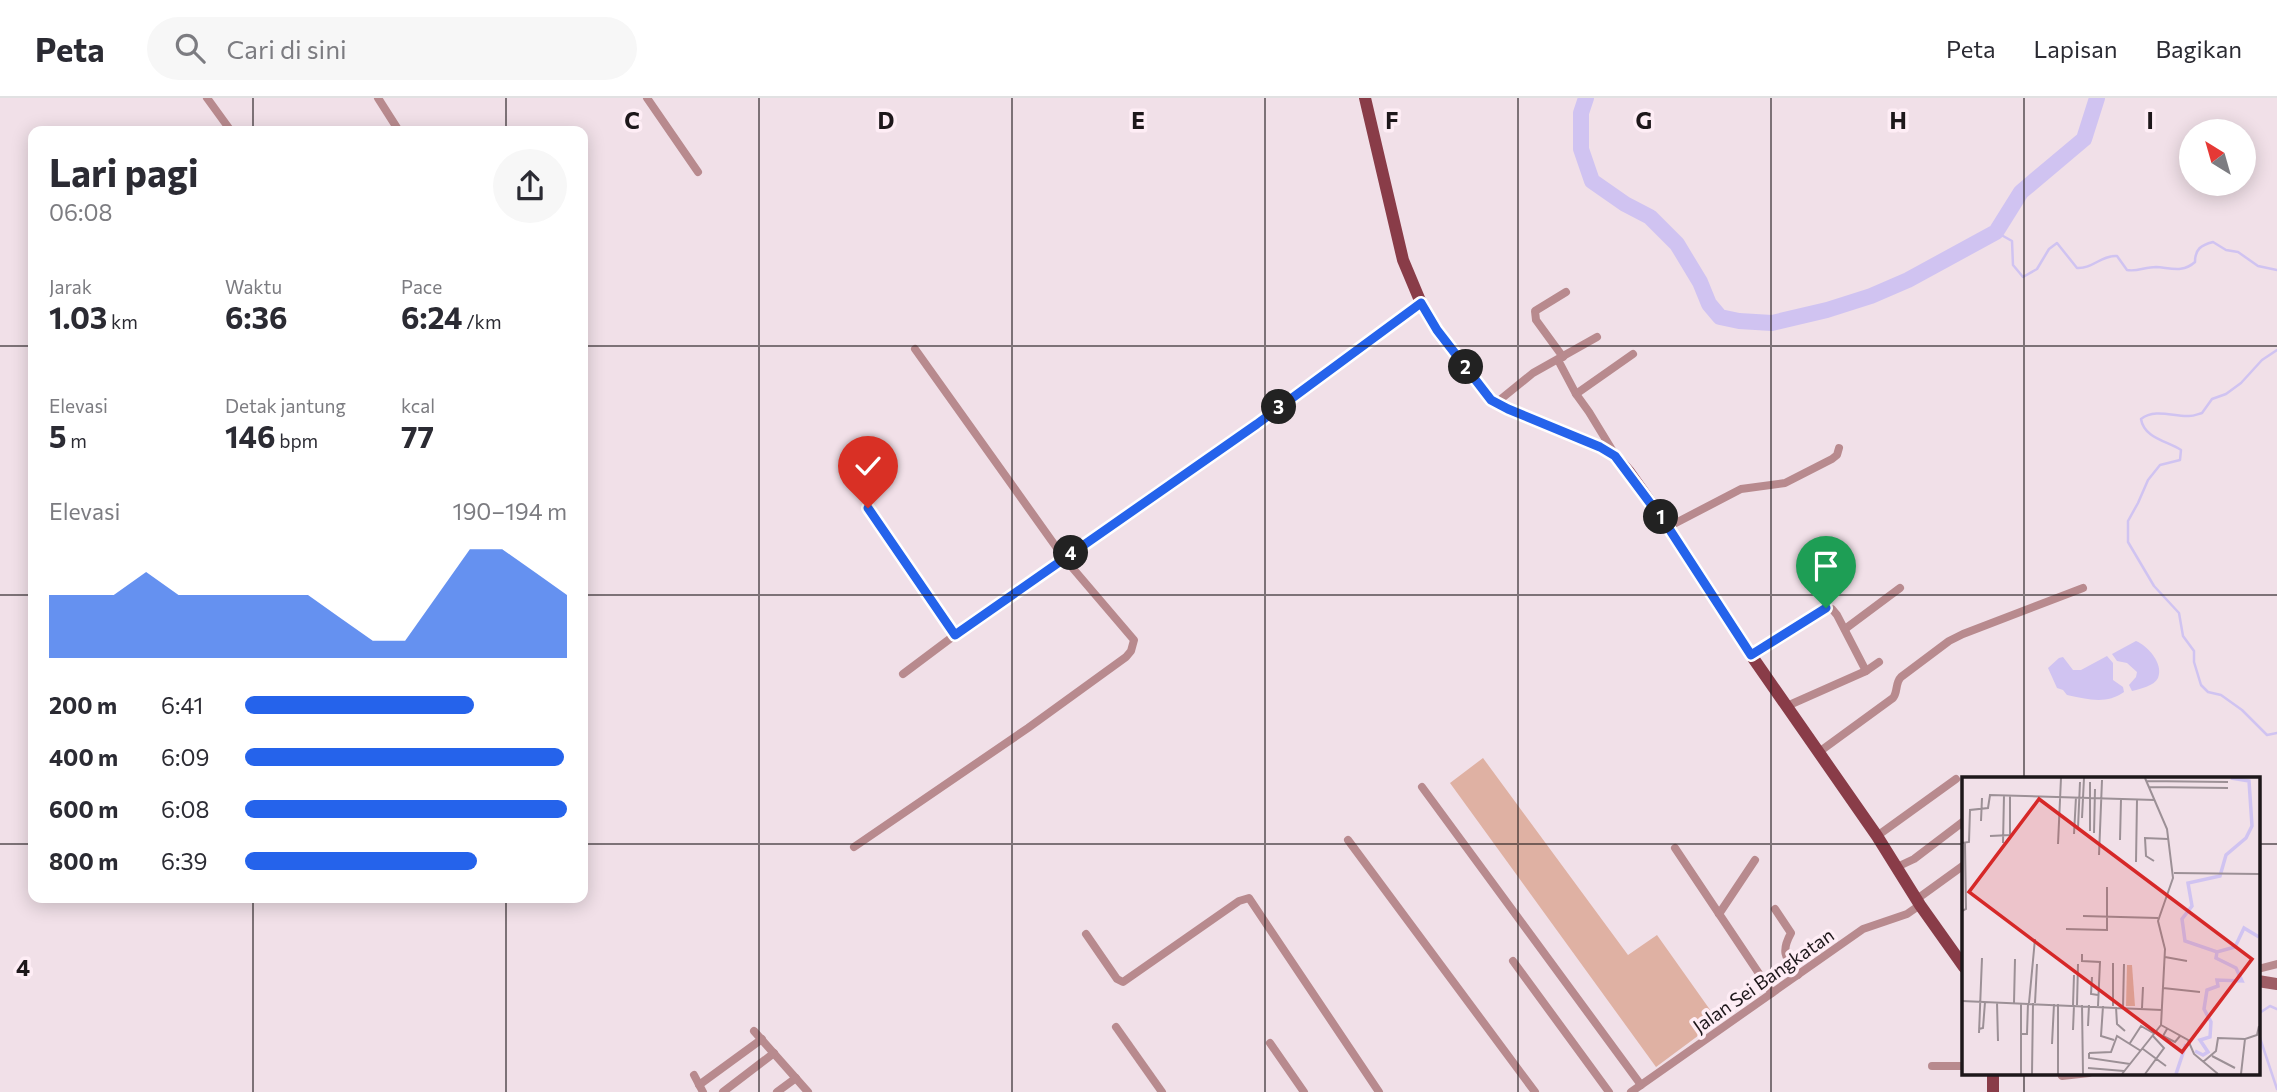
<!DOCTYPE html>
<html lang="id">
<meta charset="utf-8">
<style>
body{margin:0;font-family:Commissioner,sans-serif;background:#f7f7f7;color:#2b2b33;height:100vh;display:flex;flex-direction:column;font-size:26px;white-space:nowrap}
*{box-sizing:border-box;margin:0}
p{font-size:23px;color:#7c7c81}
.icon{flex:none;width:38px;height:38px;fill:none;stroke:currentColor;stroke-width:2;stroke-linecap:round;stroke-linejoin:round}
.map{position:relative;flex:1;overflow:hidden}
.details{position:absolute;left:28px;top:28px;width:560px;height:777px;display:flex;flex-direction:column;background:#fff;border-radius:14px;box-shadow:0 4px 18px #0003}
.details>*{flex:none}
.needle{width:46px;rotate:323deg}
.controls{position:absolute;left:2179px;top:21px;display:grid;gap:14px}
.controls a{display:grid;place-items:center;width:77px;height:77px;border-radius:50%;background:#fff;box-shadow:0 4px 18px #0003;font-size:35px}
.pin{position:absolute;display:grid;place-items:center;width:60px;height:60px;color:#fff;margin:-72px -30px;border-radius:50% 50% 50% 0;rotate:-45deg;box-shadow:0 0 7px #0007}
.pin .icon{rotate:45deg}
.km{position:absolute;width:35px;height:35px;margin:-18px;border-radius:50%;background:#222;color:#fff;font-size:19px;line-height:35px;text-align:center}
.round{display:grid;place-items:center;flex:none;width:74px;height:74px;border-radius:37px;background:#f7f7f7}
.headline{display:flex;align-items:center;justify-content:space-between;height:119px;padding:0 21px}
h1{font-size:38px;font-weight:700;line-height:52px}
.figures{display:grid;grid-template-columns:repeat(3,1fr);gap:10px;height:119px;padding:7px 21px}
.figures div{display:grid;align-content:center}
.figures b{font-size:30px;font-weight:700}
.figures small{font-size:19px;font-weight:400}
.figures p{font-size:19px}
.chart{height:196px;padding:14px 21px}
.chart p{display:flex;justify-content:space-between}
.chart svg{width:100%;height:126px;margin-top:7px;fill:#2563eb;opacity:.7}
ul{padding:0 21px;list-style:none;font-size:23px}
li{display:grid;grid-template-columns:112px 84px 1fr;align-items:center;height:52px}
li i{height:18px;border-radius:9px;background:#2563eb}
header{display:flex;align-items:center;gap:42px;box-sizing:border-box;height:98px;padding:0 35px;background:#fff;border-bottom:2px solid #e1e1e2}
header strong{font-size:33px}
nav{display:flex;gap:38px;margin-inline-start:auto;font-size:24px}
.search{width:490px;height:63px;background:#f7f7f7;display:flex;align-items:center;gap:18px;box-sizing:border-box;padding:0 24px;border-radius:38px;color:#7c7c81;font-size:26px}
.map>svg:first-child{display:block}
.green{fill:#dfb1a3}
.water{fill:#d0c3f1}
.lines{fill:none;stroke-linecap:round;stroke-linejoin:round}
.stream{stroke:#d0c3f1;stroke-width:2.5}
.river{stroke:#d0c3f1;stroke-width:16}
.minor{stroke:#b88a8e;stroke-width:8}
.secondary{stroke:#9e5d65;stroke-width:12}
.primary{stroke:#893c48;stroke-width:12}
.route-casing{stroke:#fff;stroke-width:14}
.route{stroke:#2563eb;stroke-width:9}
.grid{fill:none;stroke:#1d171a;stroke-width:2;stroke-opacity:0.55}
.labels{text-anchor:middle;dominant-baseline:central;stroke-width:7;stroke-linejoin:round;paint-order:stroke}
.street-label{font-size:19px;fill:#1d171a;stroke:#feedf5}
.inset-river{fill:none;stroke:#d0c3f1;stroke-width:3.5}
.inset-road{fill:none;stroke:#9c9096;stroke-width:2}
.view{fill:#d62828;fill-opacity:0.15;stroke:#d62828;stroke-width:3.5}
.inset-edge{fill:none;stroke:#1d171a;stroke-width:3.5}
.grid-label{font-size:23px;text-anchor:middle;font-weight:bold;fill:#1d171a;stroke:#feedf5;stroke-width:7;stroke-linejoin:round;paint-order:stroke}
</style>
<header>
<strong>Peta</strong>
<div class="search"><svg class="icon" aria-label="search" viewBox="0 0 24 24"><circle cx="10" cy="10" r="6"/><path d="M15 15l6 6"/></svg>Cari di sini</div>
<nav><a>Peta</a><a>Lapisan</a><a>Bagikan</a></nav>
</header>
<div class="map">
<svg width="2277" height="994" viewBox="0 0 2277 994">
<rect width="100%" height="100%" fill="#f1e0e8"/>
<polygon class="green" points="1483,660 1628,857 1657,837 1718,923 1656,969 1450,685"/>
<g class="water">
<path d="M 2136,543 C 2148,548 2164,566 2158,580 C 2154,588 2140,591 2132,593 L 2129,587 L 2136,579 L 2137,574 L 2127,565 L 2117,563 L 2112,556 Z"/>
<path d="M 2107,558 L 2113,565 L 2113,582 L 2123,589 L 2124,594 C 2106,607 2087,601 2067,597 L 2063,592 L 2057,590 L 2048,570 L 2059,560 L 2063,559 L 2073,572 L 2081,572 Z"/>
</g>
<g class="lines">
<g class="stream">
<path d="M 1996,134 L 2012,143 L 2013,167 L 2023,179 L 2037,171 L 2049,151 L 2057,145 L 2077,170 C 2093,171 2101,157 2117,158 L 2127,172 C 2137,174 2145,169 2156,169 C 2171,170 2183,175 2195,164 C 2195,151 2201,147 2213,144 L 2226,152 L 2238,154 L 2258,168 L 2277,172"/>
<path d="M 2277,252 L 2262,262 L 2241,285 L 2226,296 L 2212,301 L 2202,315 C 2198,316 2194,318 2189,318 C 2174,319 2155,310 2141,321 C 2144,340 2167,343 2181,352 L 2180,362 L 2160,367 L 2148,382 L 2138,405 L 2128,423 L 2128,444 L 2154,488 L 2179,515 L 2183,538 L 2194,553 L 2194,564 L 2201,587 L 2208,594 L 2221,597 L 2242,612 L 2267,637 L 2277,635"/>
<polyline points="2258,916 2270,908 2277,911"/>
<polyline points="2258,934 2277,991"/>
</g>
<polyline class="river" points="1586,0 1581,15 1581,51 1592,83 1625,106 1650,119 1677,146 1700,184 1709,206 1720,219 1739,223 1772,225 1827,212 1871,198 1908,182 1996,134 2021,94 2084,41 2097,0"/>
<g class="minor">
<polyline points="207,0 231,33"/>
<polyline points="378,0 399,33"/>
<polyline points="647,0 698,74"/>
<polyline points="1563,259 1536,222 1535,213 1566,194"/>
<polyline points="1558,262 1576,296"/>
<polyline points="1496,305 1533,275 1597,239"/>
<polyline points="1614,355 1589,314 1576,296 1633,256"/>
<polyline points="868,410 955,537"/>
<polyline points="1668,429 1741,391 1785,385 1832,361 1837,357 1839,350"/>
<polyline points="1845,531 1900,490"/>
<polyline points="1751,557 1826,510 1832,511 1837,517 1866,573"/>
<polyline points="903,576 955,537 1257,326 1421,205"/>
<polyline points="1787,608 1866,573 1879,564"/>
<path d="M 1819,654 L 1893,600 C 1898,594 1895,585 1901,579 L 1949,543 L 1963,536 L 2083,490"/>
<polyline points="1422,689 1641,987"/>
<polyline points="1877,738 1956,681"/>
<polyline points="1348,742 1535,994"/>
<polyline points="854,749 1028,630 1126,559 1131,553 1134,542 1064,460 915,251"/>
<polyline points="1675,750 1772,895"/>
<polyline points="1897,769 1914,761 1964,723"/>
<polyline points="1917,801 1964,767"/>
<path d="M 1775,811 L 1791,835 C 1780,855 1786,860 1798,877"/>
<polyline points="1719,816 1755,762"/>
<polyline points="1086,836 1117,881 1123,884 1239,803 1249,800 1379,994"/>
<polyline points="1513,863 1609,994"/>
<polyline points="2258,871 2277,866"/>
<polyline points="1116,929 1162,994"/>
<polyline points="754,933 808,994"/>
<polyline points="1270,945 1304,994"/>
<polyline points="1932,968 1964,968"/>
<polyline points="2064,975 2062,978 2089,975"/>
<polyline points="694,977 703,994"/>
<polyline points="699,987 762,941"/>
<polyline points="723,994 774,955"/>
<polyline points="777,994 796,980"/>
<polyline points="1631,994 1863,831 1907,816 1920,807"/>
</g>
<polyline class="secondary" points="2258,883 2277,886"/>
<g class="primary">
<polyline points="1365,0 1403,162 1421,205 1437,232 1491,302 1508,311 1600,349 1615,358 1629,374 1668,429 1751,557 1877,738 1920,807 1964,869"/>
<polyline points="1993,994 1993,975"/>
</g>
</g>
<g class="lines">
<defs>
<polyline id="route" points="868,410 955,537 1257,326 1421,205 1437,232 1491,302 1508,311 1600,349 1615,358 1668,429 1751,557 1826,510"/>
</defs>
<use href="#route" class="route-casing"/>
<use href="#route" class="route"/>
</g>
<path class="grid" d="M 253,0 L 253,33M 506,0 L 506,33M 759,0 L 759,994M 1012,0 L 1012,994M 1265,0 L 1265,994M 1518,0 L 1518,994M 1771,0 L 1771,994M 2024,0 L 2024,681M 0,248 L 33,248M 583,248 L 2277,248M 0,497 L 33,497M 583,497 L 2277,497M 0,746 L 33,746M 583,746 L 1964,746M 2258,746 L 2277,746M 253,800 L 253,994M 506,800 L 506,994M 2024,975 L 2024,994"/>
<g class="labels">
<g class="street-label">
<text transform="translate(1763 882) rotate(-35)">Jalan Sei Bangkatan</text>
</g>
</g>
<g transform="translate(1962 679)">
<rect width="298" height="298" fill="#f1e0e8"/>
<path d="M 165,188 L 170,188 L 173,229 L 164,229 Z" fill="#dfb1a3"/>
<path class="inset-river" d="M 269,1 L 287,4 L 290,49 L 284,61 L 264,78 L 258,99 L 226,106 L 230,129 L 220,142 L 223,164 L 255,175 L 273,170 L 282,151 L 297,160M 233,274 L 241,278 L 246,275 L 238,263 L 248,260 L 249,245 L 242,232 L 245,213 L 256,209 L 255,203 L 280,204 L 274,191 L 254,181 L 255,175M 214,297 L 224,267"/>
<path class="inset-road" d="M 184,4 L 266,5M 187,10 L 266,11M 120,41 L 122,1M 19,44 L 20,21M 116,51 L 118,5M 128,54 L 128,5M 132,56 L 133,12M 112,57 L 114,20M 28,59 L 48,58 L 48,18M 158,63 L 159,22M 0,66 L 7,65 L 8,33 L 26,31 L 28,18 L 193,23M 41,66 L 42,18M 96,67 L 99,1M 137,78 L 140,3M 192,84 L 184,79 L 183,61 L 206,62M 174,85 L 175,23M 212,96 L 297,97M 0,134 L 4,132 L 3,66M 121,139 L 196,141M 104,152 L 145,153 L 145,110M 120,177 L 120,184 L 138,185 L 136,229M 203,180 L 225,184M 130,200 L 129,217 L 136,218M 201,211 L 238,215M 0,224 L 200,233M 35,225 L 36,264M 52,226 L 53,182M 67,226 L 73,162M 73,226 L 75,187M 111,228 L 112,198M 115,228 L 116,187M 120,228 L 121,297M 141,229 L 139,259 L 152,263M 151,229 L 151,186M 154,230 L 155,247 L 163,254M 161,230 L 162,187M 180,231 L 181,210M 199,248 L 226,263 L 232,277 L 256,297M 126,249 L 127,228M 17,252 L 21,251 L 23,225M 205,252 L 201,259 L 213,265 L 218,259M 111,253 L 112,228M 17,256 L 20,181M 59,257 L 65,257 L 66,226M 168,266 L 179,249 L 193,257M 90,267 L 92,227M 181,272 L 204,289M 127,276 L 149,275 L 155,259 L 179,274M 127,276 L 127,281 L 168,287M 250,279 L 273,291M 241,285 L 254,274 L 256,261 L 283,262M 126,291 L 162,294M 59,297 L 59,226M 70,297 L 71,226M 96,297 L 96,227M 160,297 L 199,248 L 203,172 L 196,144 L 211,101 L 205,52 L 183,1M 183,297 L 202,271 L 191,259M 279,297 L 283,262 L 295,258 L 297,249"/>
<path class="view" d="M 77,22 L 290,182 L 220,275 L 7,115 Z"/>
<rect width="298" height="298" class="inset-edge"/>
</g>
<g class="grid-label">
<text x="632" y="31">C</text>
<text x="886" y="31">D</text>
<text x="1138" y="31">E</text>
<text x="1392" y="31">F</text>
<text x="1644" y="31">G</text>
<text x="1898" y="31">H</text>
<text x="2150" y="31">I</text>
<text x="23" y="878">4</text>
</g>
</svg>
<div class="controls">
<a><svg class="needle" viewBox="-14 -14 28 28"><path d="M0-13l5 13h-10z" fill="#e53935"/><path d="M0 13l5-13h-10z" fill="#7c7c81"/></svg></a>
</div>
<div class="pin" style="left:1826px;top:510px;background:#1e9e55"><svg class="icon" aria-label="arrive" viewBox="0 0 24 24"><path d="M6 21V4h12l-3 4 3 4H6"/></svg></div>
<div class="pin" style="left:868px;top:410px;background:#d93025"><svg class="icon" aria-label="check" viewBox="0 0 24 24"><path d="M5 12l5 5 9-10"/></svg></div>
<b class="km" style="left:1661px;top:419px">1</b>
<b class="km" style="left:1466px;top:269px">2</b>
<b class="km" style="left:1279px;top:309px">3</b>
<b class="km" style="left:1071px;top:455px">4</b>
<section class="details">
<div class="headline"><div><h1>Lari pagi</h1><p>06:08</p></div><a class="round"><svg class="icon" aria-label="share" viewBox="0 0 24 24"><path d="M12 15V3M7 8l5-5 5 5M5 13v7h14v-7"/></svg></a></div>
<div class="figures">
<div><p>Jarak</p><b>1.03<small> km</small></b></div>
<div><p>Waktu</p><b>6:36</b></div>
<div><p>Pace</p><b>6:24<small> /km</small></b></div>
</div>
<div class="figures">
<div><p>Elevasi</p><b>5<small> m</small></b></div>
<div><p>Detak jantung</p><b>146<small> bpm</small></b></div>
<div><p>kcal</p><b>77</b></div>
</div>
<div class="chart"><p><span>Elevasi</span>190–194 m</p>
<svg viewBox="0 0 160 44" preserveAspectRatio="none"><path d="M0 44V22L10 22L20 22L30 14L40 22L50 22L60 22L70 22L80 22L90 30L100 38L110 38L120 22L130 6L140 6L150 14L160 22V44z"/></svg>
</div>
<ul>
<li><b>200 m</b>6:41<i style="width:71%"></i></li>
<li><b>400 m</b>6:09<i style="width:99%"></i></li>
<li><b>600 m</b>6:08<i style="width:100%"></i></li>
<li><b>800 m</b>6:39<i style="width:72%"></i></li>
</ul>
</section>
</div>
